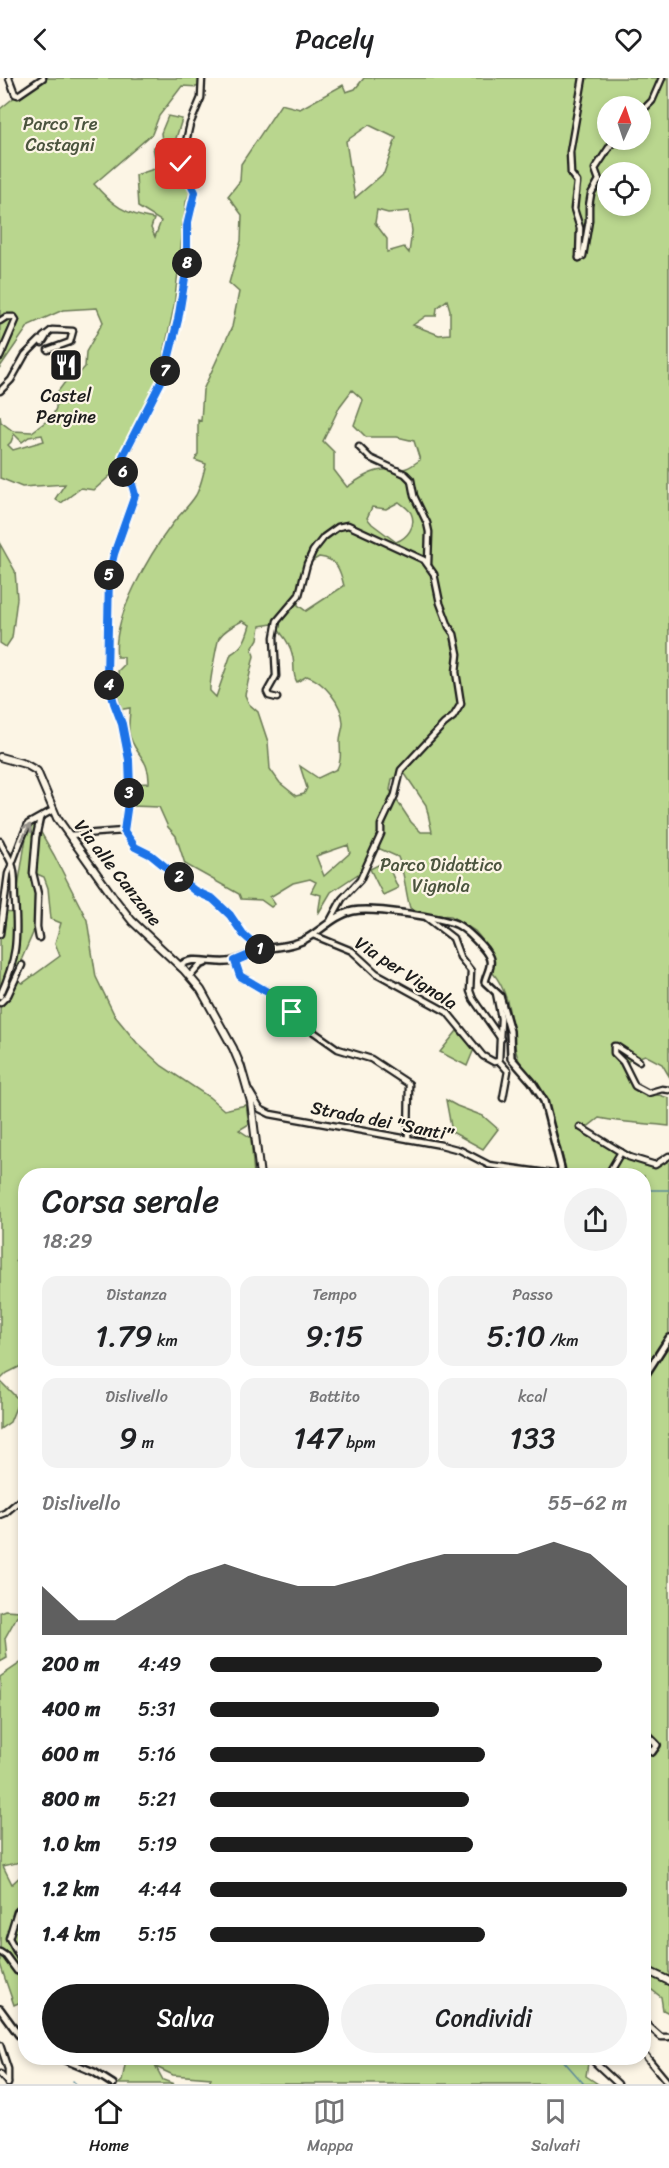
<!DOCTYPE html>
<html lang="it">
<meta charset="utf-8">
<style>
body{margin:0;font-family:Sriracha,sans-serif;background:#f2f2f2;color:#202124;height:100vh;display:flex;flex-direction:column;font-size:22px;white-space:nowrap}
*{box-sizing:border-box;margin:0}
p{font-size:20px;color:#757577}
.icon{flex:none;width:33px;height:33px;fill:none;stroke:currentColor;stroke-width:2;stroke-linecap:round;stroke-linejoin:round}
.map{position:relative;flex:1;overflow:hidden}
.details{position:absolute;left:18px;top:1090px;width:633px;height:897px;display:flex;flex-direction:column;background:#fff;border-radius:24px;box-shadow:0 3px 9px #0003}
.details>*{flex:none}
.needle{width:39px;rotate:3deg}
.fabs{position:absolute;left:597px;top:18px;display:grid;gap:12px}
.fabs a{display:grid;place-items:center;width:54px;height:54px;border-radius:50%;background:#fff;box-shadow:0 3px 9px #0003;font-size:30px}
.pin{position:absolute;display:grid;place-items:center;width:51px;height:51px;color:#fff;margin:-26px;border-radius:12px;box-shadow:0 3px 9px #0006}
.km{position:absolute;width:30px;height:30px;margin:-15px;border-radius:50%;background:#222;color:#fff;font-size:16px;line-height:30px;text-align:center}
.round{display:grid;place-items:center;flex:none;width:63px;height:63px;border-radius:32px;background:#f2f2f2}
.head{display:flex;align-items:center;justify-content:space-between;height:102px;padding:0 24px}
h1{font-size:33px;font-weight:600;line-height:45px}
.metrics{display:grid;grid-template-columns:repeat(3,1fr);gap:9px;height:102px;padding:6px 24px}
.metrics div{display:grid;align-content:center;border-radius:15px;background:#f2f2f2;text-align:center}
.metrics b{font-size:30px;font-weight:600}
.metrics small{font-size:16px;font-weight:400}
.metrics p{font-size:16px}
.chart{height:168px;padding:12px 24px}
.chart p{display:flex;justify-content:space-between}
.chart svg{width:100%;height:108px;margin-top:6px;fill:#1c1c1c;opacity:.7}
.cta{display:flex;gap:12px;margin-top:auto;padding:12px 24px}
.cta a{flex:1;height:69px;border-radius:36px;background:#1c1c1c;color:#fff;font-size:24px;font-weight:600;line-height:69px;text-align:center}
.cta a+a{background:#f2f2f2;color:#202124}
ul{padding:0 24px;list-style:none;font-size:20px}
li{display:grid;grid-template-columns:96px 72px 1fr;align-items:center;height:45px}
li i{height:15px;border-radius:8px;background:#1c1c1c}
header{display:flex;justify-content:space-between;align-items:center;height:78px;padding:0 24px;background:#fff;font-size:27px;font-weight:600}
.dock{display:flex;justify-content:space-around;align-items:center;height:84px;border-top:2px solid #e0e0e0;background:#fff;font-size:16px;color:#757577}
.dock a{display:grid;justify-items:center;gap:3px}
.dock .current{color:#1c1c1c}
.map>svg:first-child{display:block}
.green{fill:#b9d68e;stroke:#6a7955;stroke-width:1.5;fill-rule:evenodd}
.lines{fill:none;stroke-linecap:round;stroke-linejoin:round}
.stream{stroke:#608c9b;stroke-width:1.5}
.minor-casing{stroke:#1c1c1c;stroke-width:9}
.tertiary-casing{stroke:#1c1c1c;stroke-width:10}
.secondary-casing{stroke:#1c1c1c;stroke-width:10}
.minor{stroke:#fcf5e5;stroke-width:4.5}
.tertiary{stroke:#fcf5e5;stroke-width:5}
.secondary{stroke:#fcf5e5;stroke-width:6}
.oneway{stroke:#97938b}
.route-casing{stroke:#fff;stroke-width:12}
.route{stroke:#1a73e8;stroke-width:8}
.labels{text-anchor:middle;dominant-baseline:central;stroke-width:4.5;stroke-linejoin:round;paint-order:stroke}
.park-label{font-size:18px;fill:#4b543e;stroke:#fcf5e5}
.poi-label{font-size:18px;fill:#1c1c1c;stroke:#fcf5e5}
.street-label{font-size:18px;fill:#1c1c1c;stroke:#fcf5e5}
</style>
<header><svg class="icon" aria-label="back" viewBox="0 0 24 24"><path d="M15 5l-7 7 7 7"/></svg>Pacely<svg class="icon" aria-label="heart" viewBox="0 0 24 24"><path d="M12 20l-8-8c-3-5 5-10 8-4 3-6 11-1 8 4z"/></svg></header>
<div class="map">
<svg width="669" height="2006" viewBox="0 0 669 2006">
<rect width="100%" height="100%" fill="#fcf5e5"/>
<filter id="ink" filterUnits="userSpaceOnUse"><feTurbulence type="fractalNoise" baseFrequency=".0167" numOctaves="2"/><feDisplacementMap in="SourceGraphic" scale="12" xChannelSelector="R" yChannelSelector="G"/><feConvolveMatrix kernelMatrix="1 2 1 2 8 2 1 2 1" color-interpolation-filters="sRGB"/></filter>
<g filter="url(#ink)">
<g class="green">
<path d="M 38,0 L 199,0 L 199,9 L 182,8 L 159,38 L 152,56 L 94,106 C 113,128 125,136 154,141 L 151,150 L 155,159 L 161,143 L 138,129 L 136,97 L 157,90 L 153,69 L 163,70 L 161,55 L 168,38 L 182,41 L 172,73 L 179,76 L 179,85 L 190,115 L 186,124 L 174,229 L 159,298 L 118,382 L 121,398 L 112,396 L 94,412 L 81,410 L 61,425 L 55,421 L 65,406 L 22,409 L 0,400 L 0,338 L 1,344 L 13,353 L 32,354 L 52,339 L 56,330 L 56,316 L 65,304 L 78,297 L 85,289 L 86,274 L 103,244 L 97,230 L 63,232 L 29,247 L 0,289 L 0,31 ZM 14,356 L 22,364 L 29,359 L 42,357 L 44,363 L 13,372 L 8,367 L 11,364 Z"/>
<path d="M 364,0 L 669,0 L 669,998 L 662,986 L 645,977 L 628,983 L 627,996 L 632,1007 L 649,1018 L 659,1017 L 669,1020 L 669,1048 C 645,1045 622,1045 599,1040 L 585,1051 L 652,1087 L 669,1081 L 669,1901 L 644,1889 L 644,1098 L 568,1098 C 559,1068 553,1034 538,1006 C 532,994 521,992 517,977 C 509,949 513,919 493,895 L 494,882 L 488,869 L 475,853 L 451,838 L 426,836 L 410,830 C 405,812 405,796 398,779 L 378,770 L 361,794 L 331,814 L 318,836 L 321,817 L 311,814 L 316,804 L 310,801 L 293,805 L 270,819 L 275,826 L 271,829 L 261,822 L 241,821 L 239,816 L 185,786 L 176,758 L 168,749 L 159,729 L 131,728 L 132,706 L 149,705 C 150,680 133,675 129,655 C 128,648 130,638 130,630 L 118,632 L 112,614 L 120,610 L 118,593 L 124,587 L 124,579 L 117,579 C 111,540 150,476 173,445 C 180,436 190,427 196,417 C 201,408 203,396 206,386 L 195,382 L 198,376 L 198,342 L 201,343 L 203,312 L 232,249 L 239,214 L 229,205 L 241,163 L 242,137 L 228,118 L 240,103 L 241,86 L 281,26 L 300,31 L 343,7 L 346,14 L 355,11 ZM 608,28 L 640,28 L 640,62 L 608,62 ZM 369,47 L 396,60 L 384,95 L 355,120 L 346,63 ZM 608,94 L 640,94 L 640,128 L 608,128 ZM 377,132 L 388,135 L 409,133 L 412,153 L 409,175 L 404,169 L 387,174 L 387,161 L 375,145 ZM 447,222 L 450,232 L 450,256 L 439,257 L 413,247 L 426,238 L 436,238 L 437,230 ZM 352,312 L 363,322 L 354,347 L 366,359 L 397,359 L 414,363 L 420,382 C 402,395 403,390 383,392 C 370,393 358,402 347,409 L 334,392 L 334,374 L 323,363 L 340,328 ZM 399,424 C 403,427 409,431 411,435 C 417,448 407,460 396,464 L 372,446 L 367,440 L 372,429 L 386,431 ZM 319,479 C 337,481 340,491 344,508 L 306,533 L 298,527 C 297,503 296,491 319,479 ZM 242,543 L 250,547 C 246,561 243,569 231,576 L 216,619 L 210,613 C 209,607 217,565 219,560 C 224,552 234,547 242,543 ZM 272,546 C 282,554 291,567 293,580 C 295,589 292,596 297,604 L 307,598 C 324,604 342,625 343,645 C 343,651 340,657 340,663 C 340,673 342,682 337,691 L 318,700 L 300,688 L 307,710 L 304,716 L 296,718 L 280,705 L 270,691 L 268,664 L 258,634 L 249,626 L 245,617 L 254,578 L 252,571 L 258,561 L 260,548 ZM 405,696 L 426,727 L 432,754 L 421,754 L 411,744 L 390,712 L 392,701 ZM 348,767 L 350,775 L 324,798 L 316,778 Z"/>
<polygon points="0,466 15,493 17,520 12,560 6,569 0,565"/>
<path d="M 36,746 L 54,777 L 87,842 L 96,899 L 115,938 L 137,965 L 162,988 L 209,1019 L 224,1032 L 246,1027 L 249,1046 L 239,1052 L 251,1060 L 254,1098 L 26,1098 L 25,1172 L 15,1183 L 25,1194 L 25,1286 L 7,1295 L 0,1302 L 0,839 L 1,834 L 17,835 L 16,822 L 28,747 ZM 37,796 L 44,799 L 48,810 L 51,841 L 61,845 L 55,865 L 60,878 L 23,905 L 15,901 L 15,894 L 10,888 L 19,887 L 33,855 Z"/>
<polygon points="386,783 398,810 383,817 370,791"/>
<polygon points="457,953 474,971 467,988 440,974"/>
<polygon points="446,1022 457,1028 483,1038 498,1051 483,1071 452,1054"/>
<polygon points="483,1093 534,1098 478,1098"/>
<polygon points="0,1303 19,1322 10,1344 0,1351"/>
<polygon points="5,1532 20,1533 5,1560 7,1580 0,1584 0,1534"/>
<polygon points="25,1582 25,1783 3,1788 12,1806 25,1794 25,1922 14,1927 0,1886 0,1599"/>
<polygon points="644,1892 669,1904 669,1935 663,1932 661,1919 644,1906"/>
<polygon points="124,1980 582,1980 588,1985 586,1998 598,2006 209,2006 211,2000 173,1997 156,1989 163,2002 174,2006 118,2006 122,2003 126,1982"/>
</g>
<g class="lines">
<g class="stream">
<polyline points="469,1098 471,1095 491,1093 523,1098"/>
<polyline points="644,1112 669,1112"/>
<polyline points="561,1980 584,2006"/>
<polyline points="73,2003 76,2006"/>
</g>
<defs>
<g id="minor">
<polyline points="9,0 15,16 18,17 43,0"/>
<polyline points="640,35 652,23 662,0"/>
<polyline points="579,180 580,150 574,131 577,104 571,96 570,74 583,0"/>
<polyline points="579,180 583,178 589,143 589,128 591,116 599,102 595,91 614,62"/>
<polyline points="0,243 6,239 14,239 16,242 0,279"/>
<polyline points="43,259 52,252 73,253 70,264 48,272"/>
<polyline points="42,265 47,257"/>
<polyline points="0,313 11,302 25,277 40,262"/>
<polyline points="359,369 370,380 405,396 411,402 414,418 427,445 429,454 428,486"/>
<polyline points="277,620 269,618 267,614 276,598 274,559 277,543 299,517 307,486 313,473 324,459 338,449 348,447 424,482 434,496 440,525 449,549 454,556 458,576 456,594 461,626 453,639 444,646 401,692 395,717 381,747 381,756 360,802 342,821 329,845"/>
<polyline points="124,753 130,711 129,682 122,646 107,599 107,585 109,497 114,476 135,417 132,406 123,394 121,388 123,379 164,298 178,242 187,188 187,148 195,114 181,86 190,46 201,20 202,0"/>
<polyline points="69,757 124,753 135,769 151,777 195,813 213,821 230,837 243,856 261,872"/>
<path d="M 0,763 C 4,772 10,780 13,789 C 16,800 14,810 15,822 C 18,861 17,881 0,918"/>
<polyline points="427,840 453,860 460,879 471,893 470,913 473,921 501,961"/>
<polyline points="0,856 8,796 21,762 28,746 53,732"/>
<polyline points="313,857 352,873 376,895 447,934 483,978 494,984 499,983 508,993 503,1020"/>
<polyline points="39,860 37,849 38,816 33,795 36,759 40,740"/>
<polyline points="235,883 240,898 276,919 301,945 338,971 371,981 409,1006 408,1061"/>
<polyline points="496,915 501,940 499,983"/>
<polyline points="0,925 8,917 22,887"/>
<polyline points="639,983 616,968 614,968 614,975 623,984 635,1008 648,1015 662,1011 669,1012"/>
<polyline points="250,1014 260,1031 270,1036 441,1067 460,1072 489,1087 561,1097 588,1098"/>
<polyline points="580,1049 629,1079 655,1087 669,1078"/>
<polyline points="604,1098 607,1098 621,1074"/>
<polyline points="0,1437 5,1435 26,1417"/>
<polyline points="0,1874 6,1878 17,1893 22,1895 25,1889 9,1860 17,1834 26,1824"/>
<polyline points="644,1944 661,1959 669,1959"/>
<polyline points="0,1967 8,1991 8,2006"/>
<polyline points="644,1976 669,2006"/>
<polyline points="590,1980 618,2006"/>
<polyline points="0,1996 8,2005"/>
</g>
<g id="tertiary">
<path d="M 180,888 C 193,876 216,888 233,883 C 243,880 252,875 262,872 C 276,868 289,869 302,863 C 319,855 334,837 353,833 C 372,829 438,839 456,846 C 465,850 489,873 490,882 C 492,889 486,897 485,904 L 500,918 L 510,953 L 511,980 L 532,1004 L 544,1023 L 561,1090 L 560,1098"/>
<polyline points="190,898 200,887 205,885"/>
<polyline points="644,1299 669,1260"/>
<polyline points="644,1654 657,1667 652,1674 644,1667"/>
<polyline points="0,1931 19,1957 26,1963"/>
<polyline points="60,1980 94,1994 113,2006"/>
</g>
<g id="secondary">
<polyline points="0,679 25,686 37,693 57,740 114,820 132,843 184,892 201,912 233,970 241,989 251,1024 260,1098"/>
<polyline points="644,1891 669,1903"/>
</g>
</defs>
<use href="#minor" class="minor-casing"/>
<use href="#tertiary" class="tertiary-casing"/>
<use href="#secondary" class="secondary-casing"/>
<use href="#minor" class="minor"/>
<use href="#tertiary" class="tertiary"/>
<use href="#secondary" class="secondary"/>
</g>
<defs><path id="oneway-shaft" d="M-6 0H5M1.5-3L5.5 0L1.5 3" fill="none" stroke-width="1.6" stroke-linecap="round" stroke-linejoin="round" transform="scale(1.5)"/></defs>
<use class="oneway" href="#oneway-shaft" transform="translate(26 754) rotate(-62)"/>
</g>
<g class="lines" filter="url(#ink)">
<defs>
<polyline id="route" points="181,86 195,114 187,148 187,188 178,242 164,298 123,378 123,394 132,406 135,417 114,476 109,497 107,599 114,625 122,646 129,682 130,711 124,753 135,769 151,777 195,813 213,821 230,837 243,856 261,872 235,883 240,898 276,919 292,934"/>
</defs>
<use href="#route" class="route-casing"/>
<use href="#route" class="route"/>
</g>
<defs>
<symbol id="restaurant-square" viewBox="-11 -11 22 22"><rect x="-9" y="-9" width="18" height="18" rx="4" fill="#1c1c1c" stroke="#fcf5e5"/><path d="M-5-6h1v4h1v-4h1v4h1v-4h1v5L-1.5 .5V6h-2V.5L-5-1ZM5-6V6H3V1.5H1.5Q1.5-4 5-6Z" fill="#fff"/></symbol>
</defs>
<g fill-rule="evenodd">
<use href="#restaurant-square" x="47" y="268" width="38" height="38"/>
</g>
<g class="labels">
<g class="park-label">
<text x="60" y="46">Parco Tre<tspan x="60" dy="21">Castagni</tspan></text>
<text x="441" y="787">Parco Didattico<tspan x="441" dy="21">Vignola</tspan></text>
</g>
<g class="poi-label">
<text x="66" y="318">Castel<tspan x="66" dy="21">Pergine</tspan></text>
</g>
<g class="street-label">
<text transform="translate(118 795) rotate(52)">Via alle Canzane</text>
<text transform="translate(406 895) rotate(33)">Via per Vignola</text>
<text transform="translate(382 1043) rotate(11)">Strada dei "Santi"</text>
</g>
</g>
</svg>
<div class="fabs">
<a><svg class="needle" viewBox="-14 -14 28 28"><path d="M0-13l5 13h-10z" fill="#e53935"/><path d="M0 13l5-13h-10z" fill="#757577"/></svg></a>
<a><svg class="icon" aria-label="locate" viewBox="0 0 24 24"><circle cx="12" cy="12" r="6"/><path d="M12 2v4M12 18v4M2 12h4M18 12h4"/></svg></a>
</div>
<div class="pin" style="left:292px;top:934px;background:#1e9e55"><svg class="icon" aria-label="arrive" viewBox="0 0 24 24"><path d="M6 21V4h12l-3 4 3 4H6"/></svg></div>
<div class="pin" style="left:181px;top:86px;background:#d93025"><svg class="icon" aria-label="check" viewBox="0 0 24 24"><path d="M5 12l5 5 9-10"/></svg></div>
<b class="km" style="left:260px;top:871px">1</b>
<b class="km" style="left:179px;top:799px">2</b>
<b class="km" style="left:129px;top:715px">3</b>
<b class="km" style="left:109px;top:607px">4</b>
<b class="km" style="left:109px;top:497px">5</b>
<b class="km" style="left:123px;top:394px">6</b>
<b class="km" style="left:165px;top:293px">7</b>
<b class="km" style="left:187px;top:185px">8</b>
<section class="details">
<div class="head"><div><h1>Corsa serale</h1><p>18:29</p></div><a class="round"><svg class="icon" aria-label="share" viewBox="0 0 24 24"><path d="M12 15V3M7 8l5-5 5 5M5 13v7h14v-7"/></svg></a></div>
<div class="metrics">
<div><p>Distanza</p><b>1.79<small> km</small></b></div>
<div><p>Tempo</p><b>9:15</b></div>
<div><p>Passo</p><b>5:10<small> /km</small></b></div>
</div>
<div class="metrics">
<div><p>Dislivello</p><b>9<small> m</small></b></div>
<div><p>Battito</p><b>147<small> bpm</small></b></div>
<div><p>kcal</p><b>133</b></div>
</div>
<div class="chart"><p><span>Dislivello</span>55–62 m</p>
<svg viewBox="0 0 160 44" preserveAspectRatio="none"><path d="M0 44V24L10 38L20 38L30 29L40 20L50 15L60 20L70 24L80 24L90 20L100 15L110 11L120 11L130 11L140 6L150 11L160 24V44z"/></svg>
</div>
<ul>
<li><b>200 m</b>4:49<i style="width:94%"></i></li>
<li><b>400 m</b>5:31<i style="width:55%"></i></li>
<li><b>600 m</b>5:16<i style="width:66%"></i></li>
<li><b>800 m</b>5:21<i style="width:62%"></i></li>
<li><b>1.0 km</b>5:19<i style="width:63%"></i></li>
<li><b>1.2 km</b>4:44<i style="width:100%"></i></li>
<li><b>1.4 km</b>5:15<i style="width:66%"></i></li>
</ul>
<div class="cta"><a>Salva</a><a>Condividi</a></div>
</section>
</div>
<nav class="dock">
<a class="current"><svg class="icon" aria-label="home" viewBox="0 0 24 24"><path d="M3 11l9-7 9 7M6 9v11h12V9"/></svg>Home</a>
<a><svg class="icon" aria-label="map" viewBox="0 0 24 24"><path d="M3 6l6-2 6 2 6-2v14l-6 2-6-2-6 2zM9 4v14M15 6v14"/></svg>Mappa</a>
<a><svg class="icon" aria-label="saved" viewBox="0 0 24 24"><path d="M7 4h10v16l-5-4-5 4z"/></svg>Salvati</a>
</nav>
